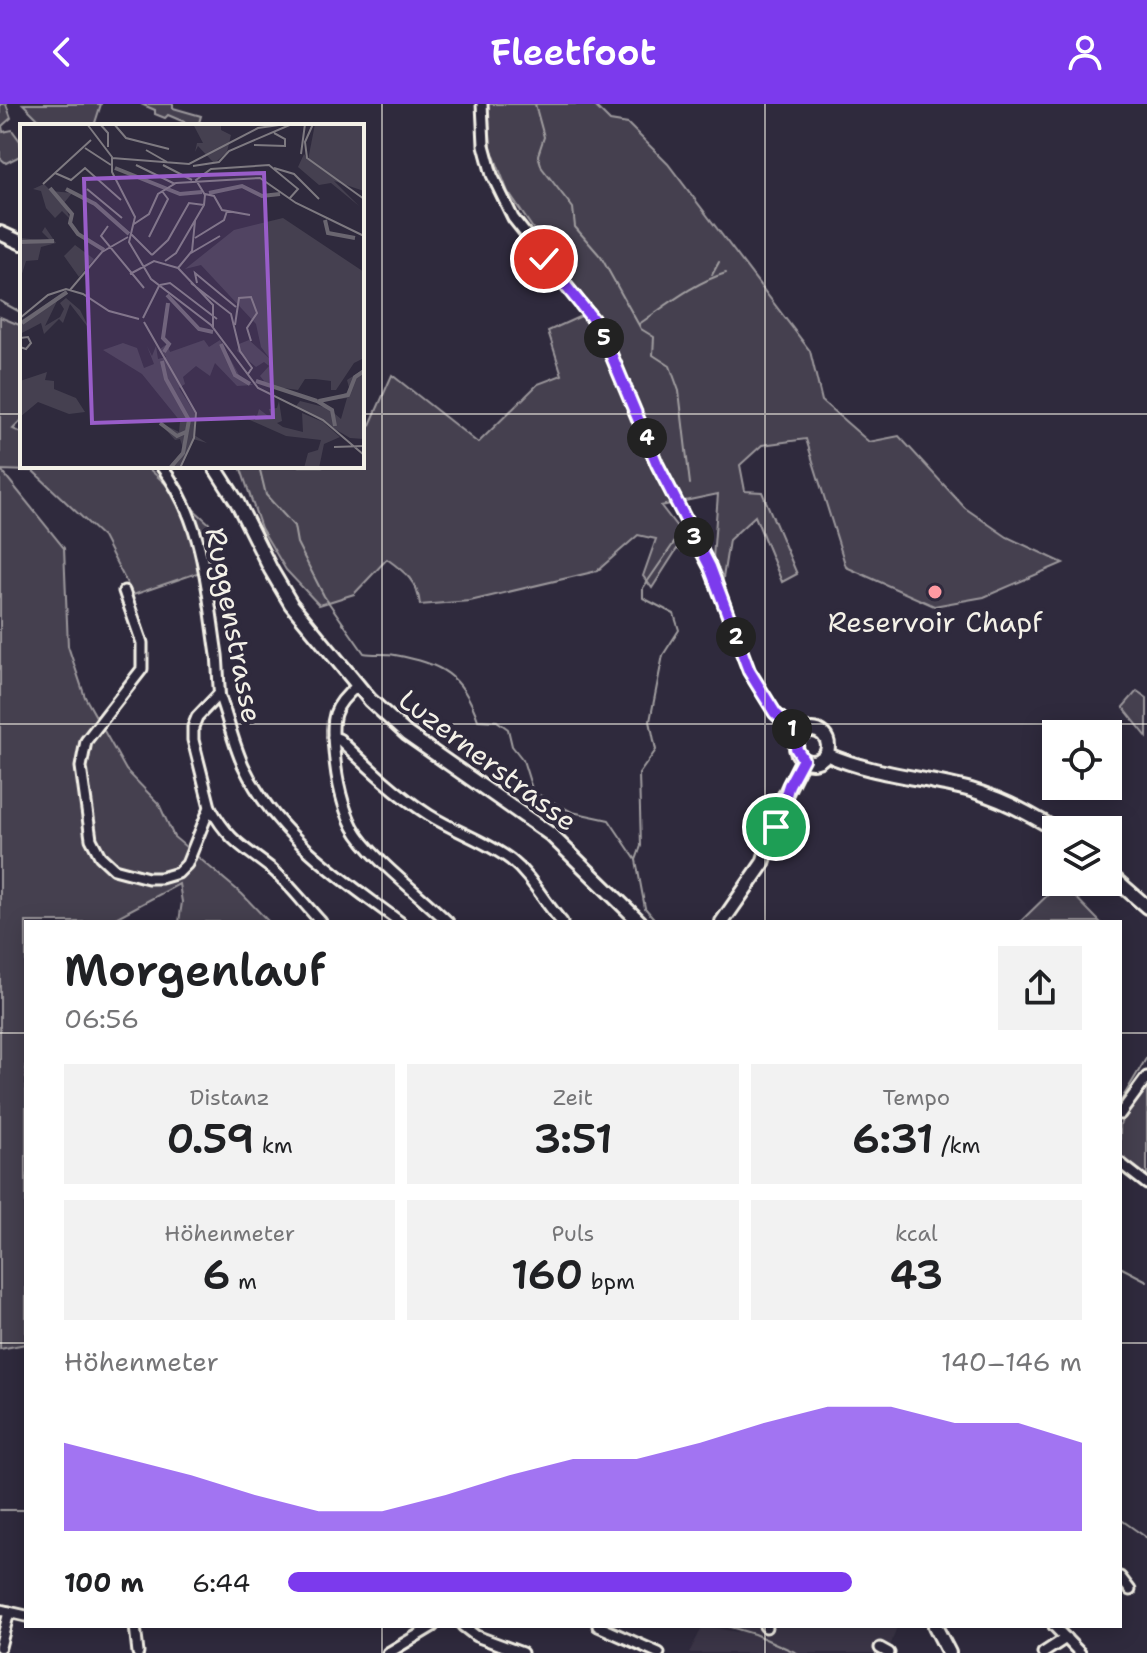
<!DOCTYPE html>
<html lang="de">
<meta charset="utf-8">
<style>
body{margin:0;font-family:"Shantell Sans",sans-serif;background:#f2f2f2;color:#202124;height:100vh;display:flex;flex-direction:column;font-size:30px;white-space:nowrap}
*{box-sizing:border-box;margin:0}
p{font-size:26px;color:#757577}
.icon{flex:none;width:44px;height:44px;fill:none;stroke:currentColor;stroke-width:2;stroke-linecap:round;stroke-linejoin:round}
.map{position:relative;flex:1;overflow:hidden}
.details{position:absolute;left:24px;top:816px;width:1098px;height:708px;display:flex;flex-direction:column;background:#fff;border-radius:0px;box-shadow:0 4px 20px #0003}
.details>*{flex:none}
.buttons{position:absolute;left:1042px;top:616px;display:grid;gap:16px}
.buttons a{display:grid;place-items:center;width:80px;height:80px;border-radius:0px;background:#fff;box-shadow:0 4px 20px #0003;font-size:40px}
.pin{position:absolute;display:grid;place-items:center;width:68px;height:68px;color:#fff;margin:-34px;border:4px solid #fff;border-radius:50%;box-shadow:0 2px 8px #0007}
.km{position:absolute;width:40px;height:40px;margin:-20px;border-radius:50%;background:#222;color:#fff;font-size:22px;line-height:40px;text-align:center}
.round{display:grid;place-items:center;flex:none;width:84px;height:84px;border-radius:0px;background:#f2f2f2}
.overview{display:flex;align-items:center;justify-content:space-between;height:136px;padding:0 40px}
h1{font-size:44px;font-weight:600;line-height:60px}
.figures{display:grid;grid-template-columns:repeat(3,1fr);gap:12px;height:136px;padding:8px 40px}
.figures div{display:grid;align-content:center;border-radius:0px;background:#f2f2f2;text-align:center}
.figures b{font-size:40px;font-weight:600}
.figures small{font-size:22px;font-weight:400}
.figures p{font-size:22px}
.chart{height:224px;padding:16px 40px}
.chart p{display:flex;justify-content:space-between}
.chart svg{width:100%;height:144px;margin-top:8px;fill:#7c3aed;opacity:.7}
ul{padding:0 40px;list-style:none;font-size:26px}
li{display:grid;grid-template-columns:128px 96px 1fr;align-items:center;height:60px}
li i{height:20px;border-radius:10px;background:#7c3aed}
header{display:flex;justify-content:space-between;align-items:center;height:104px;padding:0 40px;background:#7c3aed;color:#fff;font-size:36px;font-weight:600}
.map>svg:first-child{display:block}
.built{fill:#3b3647}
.green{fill:#454050;stroke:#9c989c;stroke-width:2}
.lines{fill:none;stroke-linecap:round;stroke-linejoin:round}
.stream{stroke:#a19ea0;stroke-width:2}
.minor-casing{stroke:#f4f1e8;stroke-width:15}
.major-casing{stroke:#f4f1e8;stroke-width:18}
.minor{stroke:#2f2a3d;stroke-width:9}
.major{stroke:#2f2a3d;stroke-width:12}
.route-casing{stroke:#fff;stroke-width:16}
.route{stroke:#7c3aed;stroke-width:10}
.grid{fill:none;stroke:#f4f1e8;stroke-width:2;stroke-opacity:0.55}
.poi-dot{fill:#ff9aa2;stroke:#2f2a3d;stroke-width:3}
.labels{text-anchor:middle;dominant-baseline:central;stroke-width:8;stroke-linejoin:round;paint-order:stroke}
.poi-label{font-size:28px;fill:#f4f1e8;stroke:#2f2a3d}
.street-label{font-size:28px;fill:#f4f1e8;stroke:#2f2a3d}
.inset-river{fill:none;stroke:#6a6670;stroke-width:4}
.inset-road{fill:none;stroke:#7e7a81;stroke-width:2}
.view{fill:#995dc9;fill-opacity:0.15;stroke:#995dc9;stroke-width:4}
.inset-edge{fill:none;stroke:#f4f1e8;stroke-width:4}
</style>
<header><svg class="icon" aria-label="back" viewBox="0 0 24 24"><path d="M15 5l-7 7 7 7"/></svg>Fleetfoot<svg class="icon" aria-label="person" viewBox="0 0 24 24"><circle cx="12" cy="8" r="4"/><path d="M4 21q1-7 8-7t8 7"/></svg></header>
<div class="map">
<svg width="1147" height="1549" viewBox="0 0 1147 1549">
<rect width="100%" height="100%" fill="#2f2a3d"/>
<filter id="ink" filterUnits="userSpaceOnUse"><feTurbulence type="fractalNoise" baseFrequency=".0125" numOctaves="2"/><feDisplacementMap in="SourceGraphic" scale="16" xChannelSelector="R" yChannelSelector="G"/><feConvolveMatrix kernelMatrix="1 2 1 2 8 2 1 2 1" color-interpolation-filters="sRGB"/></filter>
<g filter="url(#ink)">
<polygon class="built" points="703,1522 738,1528 740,1522 897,1522 889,1546 885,1549 689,1549"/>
<g class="green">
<polygon points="0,0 6,0 11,14 2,22 3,28 12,26 20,37 22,51 6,59 0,54"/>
<polygon points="23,0 101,0 94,22 45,22"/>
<polygon points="141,0 173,0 173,4 201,12 198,22 189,22 189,20 168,11 165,14 155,10 155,6"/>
<path d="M 488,0 L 593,0 L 610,17 L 628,20 L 668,60 L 810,247 L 822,297 L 869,338 L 899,332 L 965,404 L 1007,433 L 1063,459 L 984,493 L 934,502 L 846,463 L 806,335 L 762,341 L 740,361 L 745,387 L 762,388 L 797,470 L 782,478 L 755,412 L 729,436 L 723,474 L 713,454 L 718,390 L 661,402 L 700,453 L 677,445 L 652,484 L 643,472 L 656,435 L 638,431 L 597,467 L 470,497 L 420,501 C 418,478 405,468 387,455 L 354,490 L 319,501 L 286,466 L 261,424 L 240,362 L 362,362 L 362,339 L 392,271 L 478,339 L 538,280 L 562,271 L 548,227 L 590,208 L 508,88 L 491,44 Z"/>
<polygon points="0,213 22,222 22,316 13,325 22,329 22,362 146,362 213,423 193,429 200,468 133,491 103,433 33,367 1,366 64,444 68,542 85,593 126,666 159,700 174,733 242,790 269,818 179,818 182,798 179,780 108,818 26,818 26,1240 0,1245"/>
<polygon points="1137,587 1147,594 1147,633 1123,603"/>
<polygon points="1061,778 1100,818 1020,818"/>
<polygon points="1147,983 1147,1076 1120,1056 1120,1020"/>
</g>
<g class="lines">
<g class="stream">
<polyline points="535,0 544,33 538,51 542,64 573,104 575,123 601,153 641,225 654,233 653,251 670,262 679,287 690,380"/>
<polyline points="712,171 719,158"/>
<polyline points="0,197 22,209"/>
<path d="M 639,220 C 667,201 693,179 726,169"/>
<path d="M 259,362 L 266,391 L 294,422 L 297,439 L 324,492 L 364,549 C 374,551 385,549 395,551 C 442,560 462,570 478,616 L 497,617 L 508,625 L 512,642 L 523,656 L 533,688 L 572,708 L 609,716 L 636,756 L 645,804 L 657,818"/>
<polyline points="636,756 641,742 639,670 656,646 650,617 663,551 679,526 674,510 643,494 643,484 676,436"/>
<polyline points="1120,998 1147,953"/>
<polyline points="1120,1163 1147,1177"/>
<polyline points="0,1406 26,1406"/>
<polyline points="1120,1415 1147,1434"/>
<polyline points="727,1522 754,1530 797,1549"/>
</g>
<defs>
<g id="minor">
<polyline points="482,0 484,41 492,71 513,114 600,224 657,360 710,463 749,567 775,609 799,632"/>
<path d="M 161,362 C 204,416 207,486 217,551 C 218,559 219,591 220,593 C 228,615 233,639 243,661 C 276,732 340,773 400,818"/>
<polyline points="124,487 142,539 142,565 86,637 81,663 91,735 100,752 114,765 148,774 161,774 178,769 187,760 210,703 193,636 193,623 197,613 218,591"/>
<path d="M 357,582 C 332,603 331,614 334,646 C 336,672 341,700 353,723 C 369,753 422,792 448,818"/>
<path d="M 333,633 L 339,635 C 368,663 396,690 429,711 C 456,728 486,737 511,756 C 532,773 544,798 562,818"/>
<path d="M 210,703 C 229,738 244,743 273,766 C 290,781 305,801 321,818"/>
<polyline points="1120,1010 1147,973"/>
<polyline points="1120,1059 1147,1080"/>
<polyline points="1120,1473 1130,1486"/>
<polyline points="0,1506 26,1512"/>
<polyline points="135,1522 138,1549"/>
<polyline points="463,1522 476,1532 522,1549"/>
<polyline points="598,1522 659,1549"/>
<polyline points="765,1522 766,1523"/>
<polyline points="1054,1522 1080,1549"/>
<polyline points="0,1543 9,1508"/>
<polyline points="880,1544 889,1549"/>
<polyline points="388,1549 433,1522"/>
<polyline points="1043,1549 1066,1534"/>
</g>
<g id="major">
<polyline points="0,129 22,139"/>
<polyline points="214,362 237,398 271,466 291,500 370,596 407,630 550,730 640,818"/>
<circle cx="812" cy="642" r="16"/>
<path d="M 826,650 C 873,671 923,673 971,686 C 1002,695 1029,709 1056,726"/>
<polyline points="1108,769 1147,803"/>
<polyline points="722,818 763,759 784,693 803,655"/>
<polyline points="935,1522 949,1549"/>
</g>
</defs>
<use href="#minor" class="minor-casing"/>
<use href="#major" class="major-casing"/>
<use href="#minor" class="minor"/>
<use href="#major" class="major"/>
</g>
</g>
<g class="lines" filter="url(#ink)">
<defs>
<polyline id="route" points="544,155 600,224 657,360 710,463 749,567 775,609 799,632 796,644 803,655 789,681 776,723"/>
</defs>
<use href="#route" class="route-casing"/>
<use href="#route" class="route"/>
</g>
<path class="grid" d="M 382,0 L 382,818M 765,0 L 765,818M 0,310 L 22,310M 362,310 L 1147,310M 0,620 L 1147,620M 0,929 L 26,929M 1120,929 L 1147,929M 0,1239 L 26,1239M 1120,1239 L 1147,1239M 382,1522 L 382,1549M 765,1522 L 765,1549"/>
<circle class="poi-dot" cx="935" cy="488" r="8"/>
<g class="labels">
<g class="poi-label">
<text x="935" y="518">Reservoir Chapf</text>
</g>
<g class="street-label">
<text transform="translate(234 521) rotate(79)">Ruggenstrasse</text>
<text transform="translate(488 656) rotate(37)">Luzernerstrasse</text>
</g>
</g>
<g transform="translate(20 20)">
<rect width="344" height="344" fill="#2f2a3d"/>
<path d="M 173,0 L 201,0 L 201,6 L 211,11 L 207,28 L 197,37 L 193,38 L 178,22 L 175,28 L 177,19 L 183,19 ZM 295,0 L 344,1 L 344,67 L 314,57 L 339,82 L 311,59 L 299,61 L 278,43 L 284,30 L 288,36 ZM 24,60 L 31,67 L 52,69 L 44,79 L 50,95 L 42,87 L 35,94 L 26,84 L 21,67 L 13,65 ZM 263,94 L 344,148 L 344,234 L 334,239 L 316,266 L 311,266 L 311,257 L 295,255 L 285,255 L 278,266 L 263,264 L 295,276 L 319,272 L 330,267 L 327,256 L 344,245 L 344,315 L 330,314 L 276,282 L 280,277 L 308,284 L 321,295 L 327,274 L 296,278 L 234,257 L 244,257 L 240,252 L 249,242 L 244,238 L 236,243 L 217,227 L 219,220 L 229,216 L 250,235 L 241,223 L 236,200 L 181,141 L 165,145 L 214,106 ZM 25,103 L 36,119 L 21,123 L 18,136 L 6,137 L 0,156 L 0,114 L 31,117 L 22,108 ZM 55,121 L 74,135 L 59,153 L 44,132 ZM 40,171 L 25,202 L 40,193 L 44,185 L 40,179 L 46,174 L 60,186 L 70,206 L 50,180 L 43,199 L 39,195 L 24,210 L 21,199 L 0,210 L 0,197 ZM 184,216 L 189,223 L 200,216 L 219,251 L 233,261 L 217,262 L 195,239 L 190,252 L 176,242 L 163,253 L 165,260 L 159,264 L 175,289 L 174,311 L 187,319 L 173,315 L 159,344 L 148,344 L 164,327 L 160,315 L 155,316 L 139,298 L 159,308 L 160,297 L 122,250 L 83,226 L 103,219 L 117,224 L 124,244 L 134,240 L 127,222 L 132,232 L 136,222 L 138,235 L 146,233 L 140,225 L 147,220 L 150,228 ZM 27,248 L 25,256 L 34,257 L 34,265 L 56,274 L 65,288 L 49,290 L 18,278 L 0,293 L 0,257 ZM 259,277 L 262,297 L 257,299 L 263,303 L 283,308 L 282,289 L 303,298 L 320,313 L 304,320 L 299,344 L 284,344 L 288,329 L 298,326 L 301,316 L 266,312 L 221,292 L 236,296 L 239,285 L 252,295 L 249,285 L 257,284 Z" fill="#454050"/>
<path class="inset-river" d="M 95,44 L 160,70 L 182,68M 30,64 L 52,90 L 50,99 L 58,110 L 84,126M 46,65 L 75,80 L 109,110M 189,69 L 222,62 L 242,72 L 260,70M 305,96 L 308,109 L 335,114M 0,118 L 34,117M 147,171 L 179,205 L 193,208M 2,199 L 47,168M 201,220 L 215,251 L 230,260M 144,228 L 149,220 L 143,214 L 148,179M 142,237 L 146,255 L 169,296 L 163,329 L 150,344M 236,257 L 297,277M 297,277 L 312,286 L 315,302M 299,277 L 328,271 L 335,253 L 344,247M 140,299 L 157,312 L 168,307"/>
<path class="inset-road" d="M 67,0 L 92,33 L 92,48 L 115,93 L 109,118 L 131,155 L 191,201 L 238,264 L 303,296 L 344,331M 80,0 L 88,9 L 88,23M 94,0 L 106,14 L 149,25M 293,0 L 285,18 L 287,34 L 344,75M 234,21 L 265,22 L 265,15 L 254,9M 65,24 L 91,41M 126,26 L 147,38M 281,30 L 285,0M 92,34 L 169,40 L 238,4 L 266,0M 116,41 L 155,60M 143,41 L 172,56M 173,42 L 199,38 L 209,27 L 272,0M 254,44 L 274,50 L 299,75M 35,49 L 51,56 L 65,44 L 101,76M 23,60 L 71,16M 67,65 L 102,94M 185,70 L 194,72 L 202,86 L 230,91M 114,100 L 129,90 L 138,70 L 156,59 L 240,54 L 276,79 L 344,112M 88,102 L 81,112 L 124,164M 111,110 L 132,131M 129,113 L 148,75 L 142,67M 175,114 L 204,96 L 207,87M 171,129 L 200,112M 132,131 L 148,116 L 169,79 L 184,81M 145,137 L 156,129 L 184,81 L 185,71 L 176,56 L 191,45 L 249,41 L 278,65 L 269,75M 158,144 L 193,181 L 193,203M 158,144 L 172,127 L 175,97M 110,150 L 134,137 L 158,144M 171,159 L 211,190 L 220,227 L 232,244 L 228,250M 177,159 L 175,149 L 216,183M 140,161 L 150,159 L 197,195M 50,166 L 82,128 L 108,113M 0,194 L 28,171 L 46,165 L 63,170 L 89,187 L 119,195M 123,194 L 139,162M 124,198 L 176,289 L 174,314 L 160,344M 215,201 L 219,174 L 231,173 L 237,189 L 227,204 L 231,217M 0,214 L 8,213 L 11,219 L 6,225 L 0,223M 314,323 L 344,322"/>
<path class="view" d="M 244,49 L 253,293 L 72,299 L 64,55 Z"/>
<rect width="344" height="344" class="inset-edge"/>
</g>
</svg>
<div class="buttons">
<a><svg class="icon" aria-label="locate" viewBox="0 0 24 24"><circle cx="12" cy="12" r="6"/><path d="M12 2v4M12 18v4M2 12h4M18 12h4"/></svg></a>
<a><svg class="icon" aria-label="layers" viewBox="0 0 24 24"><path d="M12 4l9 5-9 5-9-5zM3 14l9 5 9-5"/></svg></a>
</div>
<div class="pin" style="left:776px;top:723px;background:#1e9e55"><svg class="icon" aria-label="arrive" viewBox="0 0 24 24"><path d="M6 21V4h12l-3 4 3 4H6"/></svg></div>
<div class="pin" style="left:544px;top:155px;background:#d93025"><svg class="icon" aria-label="check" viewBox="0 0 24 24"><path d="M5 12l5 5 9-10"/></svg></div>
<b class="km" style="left:792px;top:625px">1</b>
<b class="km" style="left:736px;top:533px">2</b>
<b class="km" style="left:694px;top:433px">3</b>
<b class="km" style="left:647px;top:334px">4</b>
<b class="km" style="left:604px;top:234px">5</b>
<section class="details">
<div class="overview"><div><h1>Morgenlauf</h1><p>06:56</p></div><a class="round"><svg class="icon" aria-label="share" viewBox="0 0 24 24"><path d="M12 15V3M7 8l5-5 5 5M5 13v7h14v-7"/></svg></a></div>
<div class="figures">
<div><p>Distanz</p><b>0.59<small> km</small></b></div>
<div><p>Zeit</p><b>3:51</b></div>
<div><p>Tempo</p><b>6:31<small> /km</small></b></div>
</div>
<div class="figures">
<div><p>Höhenmeter</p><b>6<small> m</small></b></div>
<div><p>Puls</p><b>160<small> bpm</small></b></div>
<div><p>kcal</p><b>43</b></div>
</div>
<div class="chart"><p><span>Höhenmeter</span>140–146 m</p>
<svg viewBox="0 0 160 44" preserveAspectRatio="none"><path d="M0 44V17L10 22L20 27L30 33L40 38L50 38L60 33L70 27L80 22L90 22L100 17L110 11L120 6L130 6L140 11L150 11L160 17V44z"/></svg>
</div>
<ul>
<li><b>100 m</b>6:44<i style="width:71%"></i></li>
</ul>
</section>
</div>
